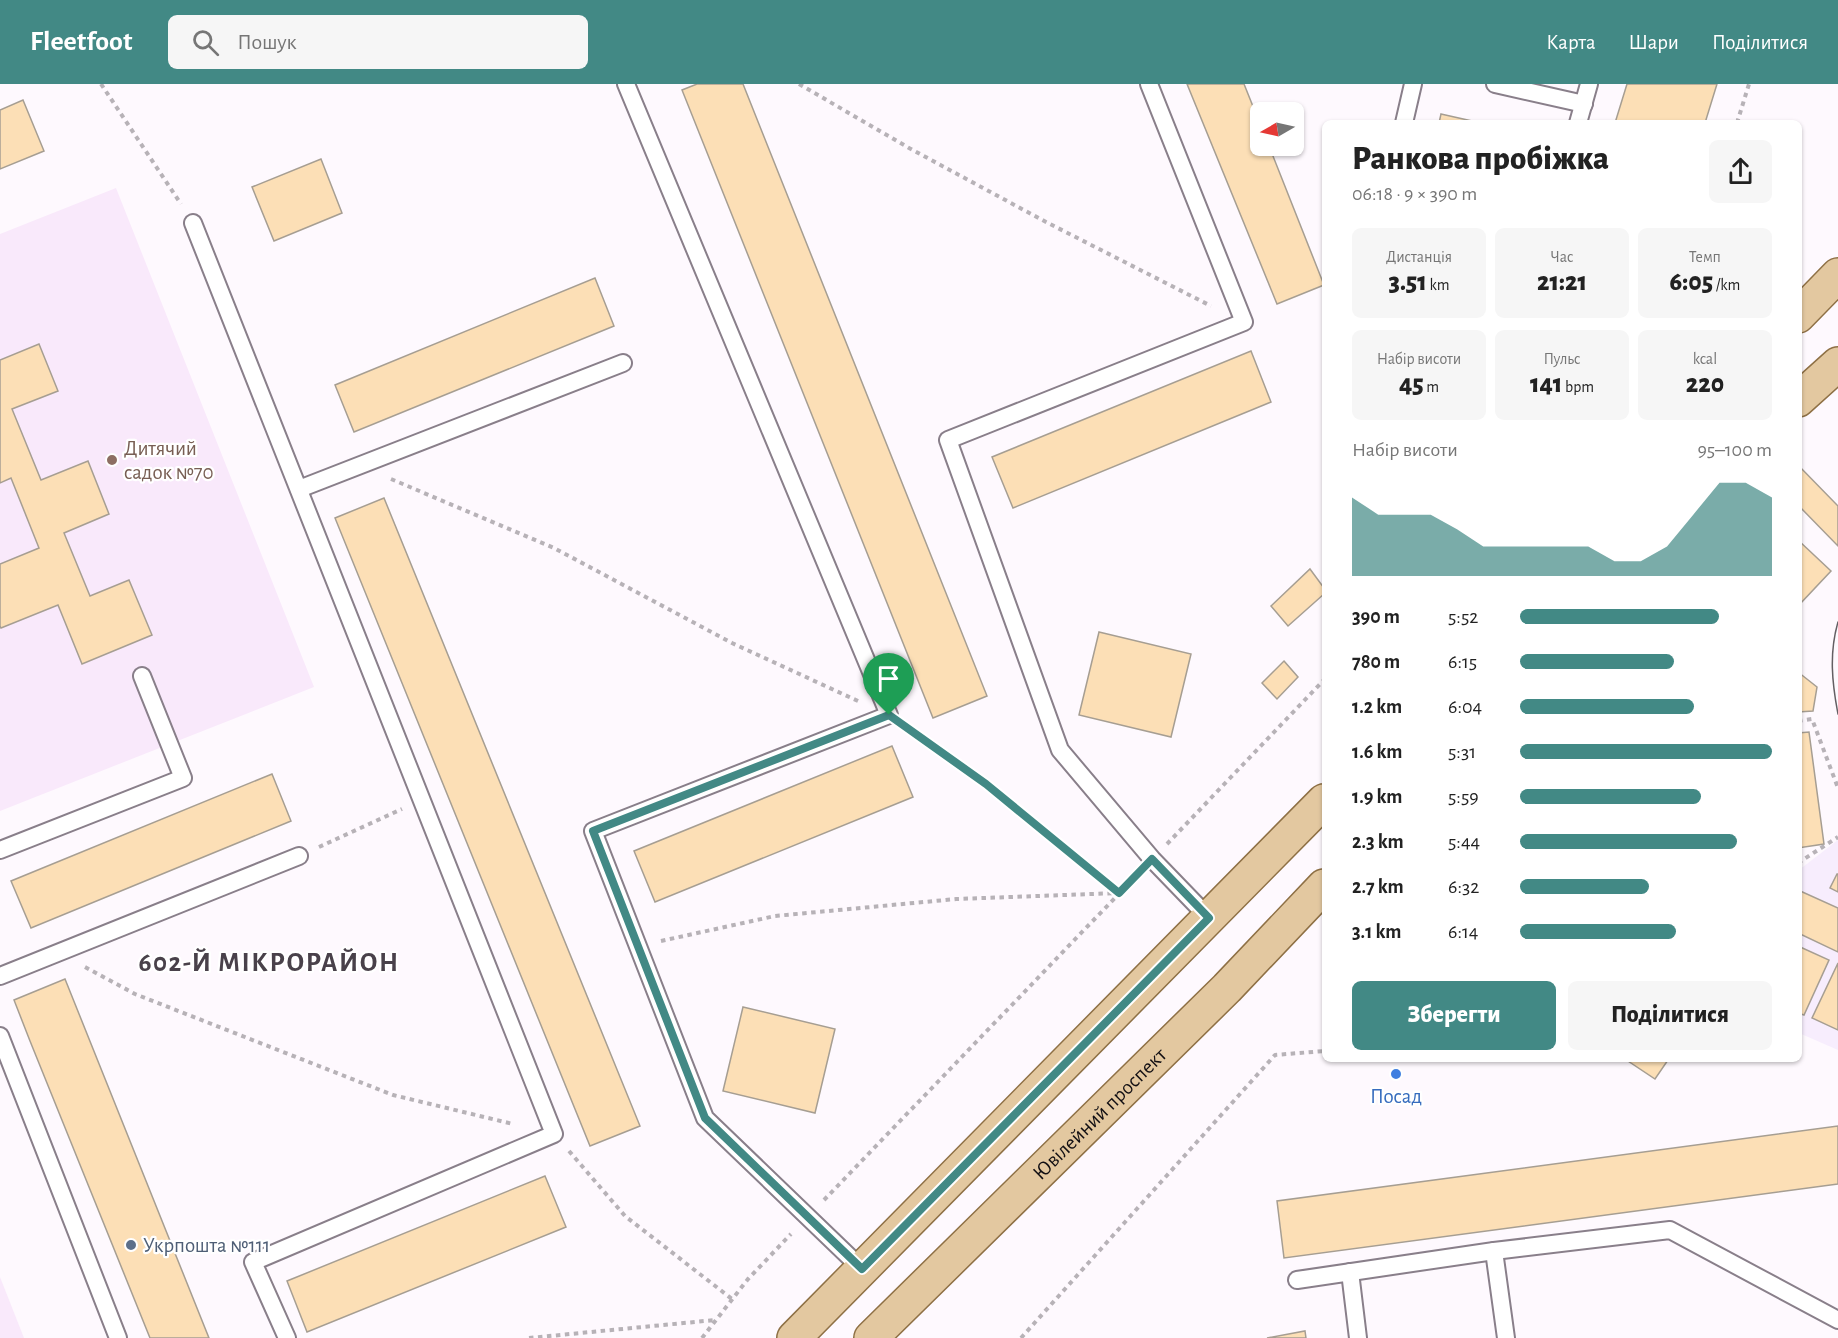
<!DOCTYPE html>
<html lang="uk">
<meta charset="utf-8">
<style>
body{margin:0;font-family:"Alegreya Sans",sans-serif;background:#f6f6f6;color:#222;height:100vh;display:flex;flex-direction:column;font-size:22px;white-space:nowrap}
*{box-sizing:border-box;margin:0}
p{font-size:20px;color:#767676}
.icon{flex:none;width:33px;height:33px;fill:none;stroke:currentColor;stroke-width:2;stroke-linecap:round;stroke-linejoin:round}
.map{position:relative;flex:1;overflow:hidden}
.drawer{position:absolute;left:1322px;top:36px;width:480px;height:942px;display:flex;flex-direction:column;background:#fff;border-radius:9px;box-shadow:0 2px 4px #0004}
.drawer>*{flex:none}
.needle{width:39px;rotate:261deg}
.fabs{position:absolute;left:1250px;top:18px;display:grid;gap:12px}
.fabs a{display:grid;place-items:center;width:54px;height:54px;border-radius:9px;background:#fff;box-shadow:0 2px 4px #0004;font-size:30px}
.pin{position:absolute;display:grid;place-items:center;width:51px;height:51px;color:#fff;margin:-62px -26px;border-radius:50% 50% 50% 0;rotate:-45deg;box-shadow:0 0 6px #0007}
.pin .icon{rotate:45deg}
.round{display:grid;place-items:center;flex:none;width:63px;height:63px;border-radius:9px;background:#f6f6f6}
.summary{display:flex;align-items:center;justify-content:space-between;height:102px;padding:0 30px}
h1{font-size:33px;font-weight:800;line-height:45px}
.stats{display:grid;grid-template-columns:repeat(3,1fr);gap:9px;height:102px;padding:6px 30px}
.stats div{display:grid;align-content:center;border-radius:9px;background:#f6f6f6;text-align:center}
.stats b{font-size:26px;font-weight:800}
.stats small{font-size:16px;font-weight:400}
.stats p{font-size:16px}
.chart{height:168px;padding:12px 30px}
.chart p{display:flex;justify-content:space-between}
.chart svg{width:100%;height:108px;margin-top:6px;fill:#428985;opacity:.7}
.button{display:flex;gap:12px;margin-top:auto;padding:12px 30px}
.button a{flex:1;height:69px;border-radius:9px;background:#428985;color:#fff;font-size:24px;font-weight:800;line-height:69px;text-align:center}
.button a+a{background:#f6f6f6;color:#222}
ul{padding:0 30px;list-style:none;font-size:20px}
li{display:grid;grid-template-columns:96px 72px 1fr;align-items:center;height:45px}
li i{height:15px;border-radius:8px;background:#428985}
header{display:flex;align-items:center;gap:36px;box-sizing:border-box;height:84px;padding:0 30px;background:#428985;color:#fff}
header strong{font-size:28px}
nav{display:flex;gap:33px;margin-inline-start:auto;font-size:21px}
.search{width:420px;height:54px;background:#f6f6f6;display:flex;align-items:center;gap:15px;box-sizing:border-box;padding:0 21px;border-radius:9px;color:#767676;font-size:22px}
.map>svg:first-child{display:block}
.commercial{fill:#f7edfd}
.built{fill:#f9e9fb}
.building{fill:#fcdfb6;stroke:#a69e92;stroke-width:1.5}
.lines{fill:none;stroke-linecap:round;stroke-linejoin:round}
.service-casing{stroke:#897f8a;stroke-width:20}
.primary-casing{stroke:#8e7045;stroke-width:36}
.path{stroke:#b7b2b7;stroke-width:4;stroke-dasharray:4.5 4.5;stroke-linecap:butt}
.service{stroke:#fff;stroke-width:16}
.primary{stroke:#e3c8a0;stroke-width:33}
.tram{stroke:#635f63;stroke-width:1.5}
.route-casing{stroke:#fff;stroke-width:12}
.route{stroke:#428985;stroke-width:8}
.education-dot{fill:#8d6e63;stroke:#fff;stroke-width:2}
.shop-dot{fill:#3f7fe0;stroke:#fff;stroke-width:2}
.service-dot{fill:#5c6f8a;stroke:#fff;stroke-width:2}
.labels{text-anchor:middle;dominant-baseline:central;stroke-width:4.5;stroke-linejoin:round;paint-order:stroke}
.education-label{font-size:21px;fill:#785e54;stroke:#fff;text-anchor:start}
.shop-label{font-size:21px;fill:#366cbe;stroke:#fff}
.street-label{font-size:21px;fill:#120f13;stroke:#fff}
.service-label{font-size:21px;fill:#4e5e75;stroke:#fff;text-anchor:start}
.district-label{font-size:27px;font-weight:bold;letter-spacing:1.5px;fill:#49414a;stroke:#fff}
</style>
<header>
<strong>Fleetfoot</strong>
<div class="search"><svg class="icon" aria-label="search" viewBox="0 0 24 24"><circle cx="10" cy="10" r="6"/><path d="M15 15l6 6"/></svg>Пошук</div>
<nav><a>Карта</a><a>Шари</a><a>Поділитися</a></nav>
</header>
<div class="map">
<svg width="1838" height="1254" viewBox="0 0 1838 1254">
<rect width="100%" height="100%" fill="#fef9fe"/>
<polygon class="commercial" points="1838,756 1838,966 1799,949 1799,786"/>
<g class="built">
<polygon points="116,104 314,603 0,727 0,150"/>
<polygon points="0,1193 24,1254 0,1254"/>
</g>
<g class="building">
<polygon points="697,0 743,0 987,612 933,634 682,6"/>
<polygon points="1187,0 1244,0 1260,40 1260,62 1269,62 1324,201 1277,220"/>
<polygon points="1627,0 1717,0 1705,39 1615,39"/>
<polygon points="23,16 44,67 0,85 0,26"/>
<polygon points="1441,30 1481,39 1439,39"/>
<polygon points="321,75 342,129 274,157 252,103"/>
<polygon points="595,194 614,242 354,348 335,301"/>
<polygon points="39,260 58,307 12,325 41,396 88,377 109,430 64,449 90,512 129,496 152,551 82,580 58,521 1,544 0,542 0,480 39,464 11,394 0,399 0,276"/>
<polygon points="1251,267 1271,318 1013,424 992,373"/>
<polygon points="1798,381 1838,422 1838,462 1798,421"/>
<polygon points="384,414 640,1042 590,1062 335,434"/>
<polygon points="1798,456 1831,487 1798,522"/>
<polygon points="1310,485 1324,504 1324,510 1288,542 1271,522"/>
<polygon points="1099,548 1191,570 1171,653 1079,631"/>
<polygon points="1284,577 1298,593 1277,615 1262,599"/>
<polygon points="1798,588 1817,603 1813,627 1798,628"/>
<polygon points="1809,648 1824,760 1798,764 1798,649"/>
<polygon points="892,662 913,713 655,818 634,767"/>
<polygon points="272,690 291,737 31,844 11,797"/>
<polygon points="1837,790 1838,790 1838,808 1830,804"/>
<polygon points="1798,806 1838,824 1838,868 1798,849"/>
<polygon points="1798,862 1829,876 1804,931 1798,929"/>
<polygon points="1838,879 1838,946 1812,934"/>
<polygon points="65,895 209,1254 150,1254 30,957 14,916"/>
<polygon points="743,923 835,945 815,1029 723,1007"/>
<polygon points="1625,975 1666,975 1668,976 1655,995"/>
<polygon points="1838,1042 1838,1100 1284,1174 1277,1117"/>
<polygon points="545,1092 566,1143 307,1248 287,1197"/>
<polygon points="1305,1247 1306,1254 1267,1254"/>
</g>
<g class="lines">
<defs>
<g id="service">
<polyline points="626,0 889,631 593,747 705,1034 862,1185"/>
<polyline points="1149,0 1244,238 948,356 1060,666 1152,775 1209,834"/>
<polyline points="1495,0 1584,20"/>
<polyline points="1404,39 1413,0"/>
<polyline points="1578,39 1589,0"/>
<polyline points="193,139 554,1050 253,1178 287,1254"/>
<polyline points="299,405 623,279"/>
<polyline points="0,766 183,694 142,592"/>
<polyline points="0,892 299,772"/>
<polyline points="0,952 118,1254"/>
<polyline points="1494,1167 1506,1254"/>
<polyline points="1350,1188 1358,1254"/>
<polyline points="1297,1196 1494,1167 1670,1146 1838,1236"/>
</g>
<g id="primary">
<polyline points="1798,232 1838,191"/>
<polyline points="1798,316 1838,280"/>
<polyline points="794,1254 1324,717"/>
<path id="s1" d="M 871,1254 L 1227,904 L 1324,802"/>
</g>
</defs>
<use href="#service" class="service-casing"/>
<use href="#primary" class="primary-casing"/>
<g class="path">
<polyline points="101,0 181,120"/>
<polyline points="799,0 909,64 1046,138 1211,222"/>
<polyline points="1737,39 1749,0"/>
<polyline points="391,395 554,464 732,559 858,617"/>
<polyline points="1798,637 1812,635 1838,704"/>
<polyline points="907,644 986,700 1119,809"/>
<polyline points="1167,760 1324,596"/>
<polyline points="319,763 402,725"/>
<polyline points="1798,779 1838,753"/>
<polyline points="661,857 775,832 956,815 1118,809"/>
<polyline points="85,883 135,910 393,1011 513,1040"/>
<polyline points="569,1067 625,1132 732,1215"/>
<polyline points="824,1116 1137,791"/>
<polyline points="529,1254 715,1236"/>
<polyline points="702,1254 748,1195 791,1150"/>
<polyline points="1021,1254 1275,971 1324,967"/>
</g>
<use href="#service" class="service"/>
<use href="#primary" class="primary"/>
<path class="tram" d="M 1838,538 C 1829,569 1832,599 1838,630"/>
</g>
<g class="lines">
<defs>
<polygon id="route" points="889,631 986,700 1119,809 1152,775 1209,834 862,1185 705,1034 593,747"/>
</defs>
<use href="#route" class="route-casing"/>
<use href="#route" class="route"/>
</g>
<circle class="education-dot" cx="112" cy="376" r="6"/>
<circle class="shop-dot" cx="1396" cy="990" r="6"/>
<circle class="service-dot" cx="131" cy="1161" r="6"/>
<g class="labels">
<g class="education-label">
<text x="124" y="364">Дитячий<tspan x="124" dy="24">садок №70</tspan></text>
</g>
<g class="shop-label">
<text x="1396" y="1012">Посад</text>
</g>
<g class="street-label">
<text stroke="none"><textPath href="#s1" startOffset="320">Ювілейний проспект</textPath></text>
</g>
<g class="service-label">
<text x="143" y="1161">Укрпошта №111</text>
</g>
<g class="district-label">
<text x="269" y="878">602-Й МІКРОРАЙОН</text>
</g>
</g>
</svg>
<div class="fabs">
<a><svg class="needle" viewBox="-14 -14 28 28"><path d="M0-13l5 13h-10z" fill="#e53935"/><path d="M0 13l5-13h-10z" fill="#767676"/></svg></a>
</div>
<div class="pin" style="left:889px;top:631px;background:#1e9e55"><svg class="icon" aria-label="arrive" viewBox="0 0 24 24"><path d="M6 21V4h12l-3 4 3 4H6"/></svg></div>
<section class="drawer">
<div class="summary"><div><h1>Ранкова пробіжка</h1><p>06:18 · 9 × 390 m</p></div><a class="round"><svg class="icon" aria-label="share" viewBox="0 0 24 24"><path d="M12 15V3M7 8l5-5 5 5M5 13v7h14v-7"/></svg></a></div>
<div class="stats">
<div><p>Дистанція</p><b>3.51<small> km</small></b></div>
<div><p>Час</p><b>21:21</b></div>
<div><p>Темп</p><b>6:05<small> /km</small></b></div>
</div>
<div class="stats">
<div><p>Набір висоти</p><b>45<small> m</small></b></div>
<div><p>Пульс</p><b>141<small> bpm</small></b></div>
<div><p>kcal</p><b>220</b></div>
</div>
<div class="chart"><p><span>Набір висоти</span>95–100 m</p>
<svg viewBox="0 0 160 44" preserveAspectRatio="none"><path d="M0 44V12L10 19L20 19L30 19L40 25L50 32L60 32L70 32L80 32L90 32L100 38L110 38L120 32L130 19L140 6L150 6L160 12V44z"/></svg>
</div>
<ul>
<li><b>390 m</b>5:52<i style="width:79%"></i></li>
<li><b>780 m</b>6:15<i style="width:61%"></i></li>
<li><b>1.2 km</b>6:04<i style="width:69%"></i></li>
<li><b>1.6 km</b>5:31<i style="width:100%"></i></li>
<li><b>1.9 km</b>5:59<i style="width:72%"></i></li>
<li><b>2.3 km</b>5:44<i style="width:86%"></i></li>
<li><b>2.7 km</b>6:32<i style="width:51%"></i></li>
<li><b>3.1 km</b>6:14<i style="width:62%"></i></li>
</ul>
<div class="button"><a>Зберегти</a><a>Поділитися</a></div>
</section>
</div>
